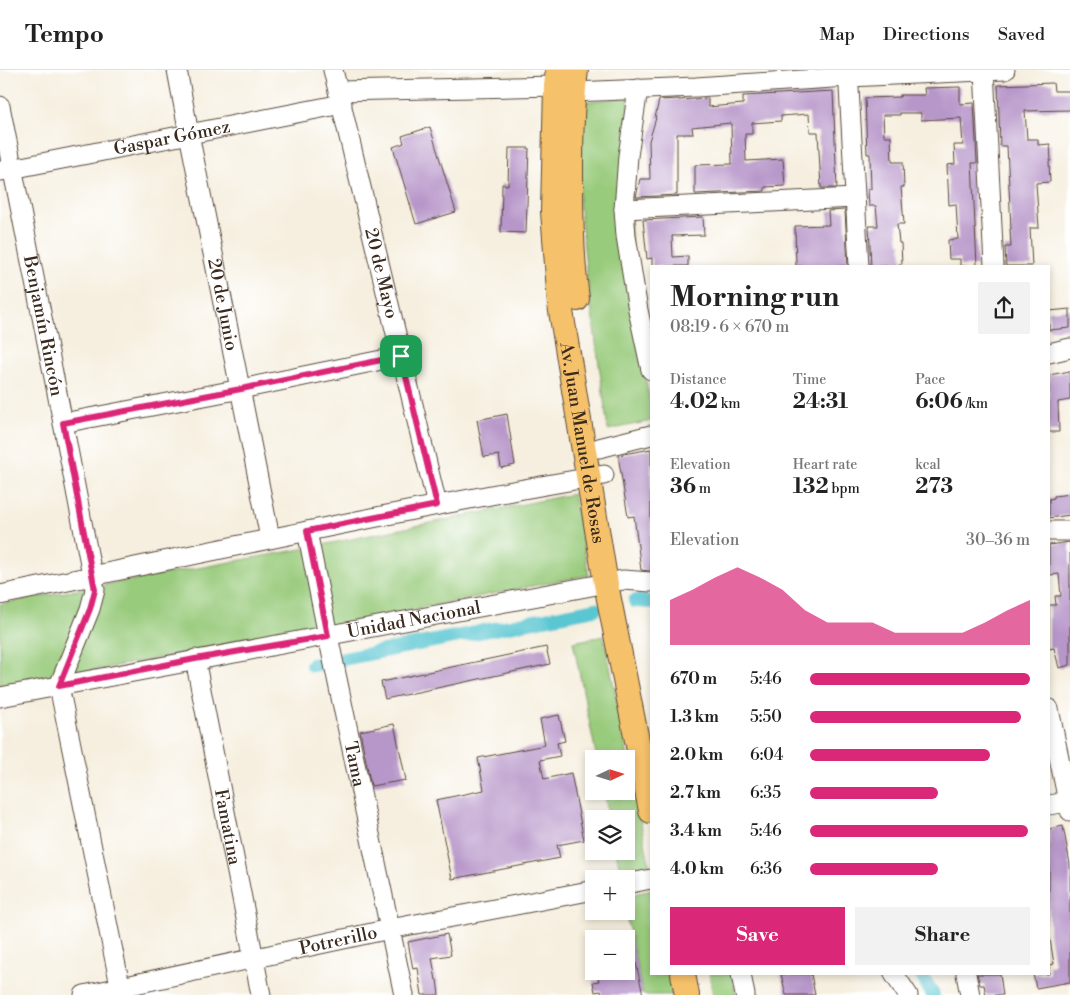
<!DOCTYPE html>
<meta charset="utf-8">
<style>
body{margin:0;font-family:"Libre Bodoni",serif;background:#f2f2f2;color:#222;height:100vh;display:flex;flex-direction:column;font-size:19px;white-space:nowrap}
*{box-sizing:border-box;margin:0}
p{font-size:16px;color:#767676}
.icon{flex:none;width:28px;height:28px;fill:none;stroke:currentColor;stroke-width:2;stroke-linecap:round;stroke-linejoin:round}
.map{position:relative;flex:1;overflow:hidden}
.side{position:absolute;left:650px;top:195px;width:400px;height:710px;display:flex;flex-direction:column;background:#fff;border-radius:0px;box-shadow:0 2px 8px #0003}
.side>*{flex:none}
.needle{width:32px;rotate:86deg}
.tools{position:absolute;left:585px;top:680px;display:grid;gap:10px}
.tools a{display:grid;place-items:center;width:50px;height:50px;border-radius:0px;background:#fff;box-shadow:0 2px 8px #0003;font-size:25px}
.pin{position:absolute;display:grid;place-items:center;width:42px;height:42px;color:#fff;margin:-21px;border-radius:10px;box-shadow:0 2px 8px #0006}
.round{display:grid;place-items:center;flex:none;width:52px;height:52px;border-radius:0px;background:#f2f2f2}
.headline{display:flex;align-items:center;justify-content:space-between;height:85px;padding:0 20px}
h1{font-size:28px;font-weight:700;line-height:38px}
.figures{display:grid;grid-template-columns:repeat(3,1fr);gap:8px;height:85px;padding:5px 20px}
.figures div{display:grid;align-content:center}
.figures b{font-size:21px;font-weight:700}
.figures small{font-size:14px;font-weight:400}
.figures p{font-size:14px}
.chart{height:140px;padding:10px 20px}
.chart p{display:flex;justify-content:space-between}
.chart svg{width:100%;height:90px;margin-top:5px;fill:#db2777;opacity:.7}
.cta{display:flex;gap:10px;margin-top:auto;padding:10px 20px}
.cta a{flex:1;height:58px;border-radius:0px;background:#db2777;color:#fff;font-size:20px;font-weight:700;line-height:58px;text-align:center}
.cta a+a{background:#f2f2f2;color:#222}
ul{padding:0 20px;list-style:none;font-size:16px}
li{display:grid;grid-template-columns:80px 60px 1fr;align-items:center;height:38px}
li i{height:12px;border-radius:6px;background:#db2777}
header{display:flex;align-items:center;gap:30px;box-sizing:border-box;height:70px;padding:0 25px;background:#fff;border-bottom:1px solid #e0e0e0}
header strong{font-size:24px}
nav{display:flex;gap:28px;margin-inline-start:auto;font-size:18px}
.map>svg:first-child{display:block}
.green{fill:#99cb7b;stroke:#6a7a4c}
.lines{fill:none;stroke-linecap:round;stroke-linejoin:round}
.canal{stroke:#5ac6d2;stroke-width:14}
.building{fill:#b796c9}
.minor-casing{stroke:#57483b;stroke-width:21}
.major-casing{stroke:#57483b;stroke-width:26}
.minor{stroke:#fff;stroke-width:19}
.major{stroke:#f5c16b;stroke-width:24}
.route-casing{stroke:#fff;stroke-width:10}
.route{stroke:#db2777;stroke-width:6}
.labels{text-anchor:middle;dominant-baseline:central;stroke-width:5;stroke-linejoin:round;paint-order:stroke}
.street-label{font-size:18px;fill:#3b2a1e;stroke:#fff}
</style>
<header>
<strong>Tempo</strong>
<nav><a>Map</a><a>Directions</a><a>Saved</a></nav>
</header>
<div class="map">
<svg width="1070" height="925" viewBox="0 0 1070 925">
<rect width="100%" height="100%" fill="#fff"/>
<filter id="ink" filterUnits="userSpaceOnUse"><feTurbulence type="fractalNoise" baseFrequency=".02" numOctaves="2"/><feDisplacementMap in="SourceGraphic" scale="10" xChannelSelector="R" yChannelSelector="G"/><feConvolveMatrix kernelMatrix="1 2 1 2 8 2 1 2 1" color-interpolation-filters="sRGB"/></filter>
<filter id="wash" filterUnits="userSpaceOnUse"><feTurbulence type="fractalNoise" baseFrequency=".0096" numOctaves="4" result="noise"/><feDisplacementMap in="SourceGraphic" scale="20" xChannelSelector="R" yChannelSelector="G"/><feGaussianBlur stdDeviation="1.12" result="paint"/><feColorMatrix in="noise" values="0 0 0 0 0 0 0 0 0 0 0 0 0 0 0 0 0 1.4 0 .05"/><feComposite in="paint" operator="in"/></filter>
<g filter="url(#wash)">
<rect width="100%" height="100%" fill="#f6efdf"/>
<g class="green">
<polygon points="629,27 632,244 651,336 651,351 608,360 587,207 579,130 583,32"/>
<polygon points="573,424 589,505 344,553 0,618 0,534 302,479"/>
<polygon points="604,566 650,798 621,805 616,781 626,781 626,749 609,749 604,721 626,721 626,689 597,689 573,572"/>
<polygon points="651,820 651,904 670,904 675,925 643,925 625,841 626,841 626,826"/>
<polygon points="709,904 732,904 736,925 713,925"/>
</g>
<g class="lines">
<g class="canal">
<polyline points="635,531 651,532"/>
<polyline points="343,589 595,539"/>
<polyline points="312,595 323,593"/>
<polyline points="921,904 933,925"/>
</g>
</g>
<g id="blocks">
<g class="building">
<polygon points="1053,13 1054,21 1070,21 1070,40 1025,41 1027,69 1038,69 1038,75 1050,74 1051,91 1049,91 1050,112 1036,113 1039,158 1030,158 1032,196 1006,196 1005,177 1011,177 1010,159 1011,159 1007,76 1000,76 998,15"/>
<polygon points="960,17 960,34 974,33 977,93 972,93 977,196 960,196 960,189 949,189 948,170 958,169 956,134 949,135 947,95 955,94 954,75 963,75 961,48 921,50 921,43 900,43 900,45 883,45 884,66 891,66 892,92 903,92 904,117 901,117 904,154 897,154 899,173 901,173 902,194 899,194 899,196 871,196 869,156 878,156 876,136 869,136 868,119 871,119 870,84 867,84 865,28 900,27 900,25 925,25 924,18"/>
<polygon points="833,21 837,118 821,118 818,62 810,62 809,44 781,46 781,51 752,53 752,64 745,64 746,91 783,89 785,116 765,117 765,121 695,124 695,95 732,94 731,53 692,57 693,64 677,64 677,125 636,127 640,109 650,109 649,71 656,48 655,48 659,30 679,29 679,30 708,28 708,37 743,34 743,26"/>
<polygon points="430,57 456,142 416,154 393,77 404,73 402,66"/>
<polygon points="509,78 529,78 526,163 501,162 502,114 508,115"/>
<polygon points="845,140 848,196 796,196 795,156 829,155 828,141"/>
<polygon points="703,147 704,165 672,166 673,187 688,186 688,196 652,196 652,188 647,189 643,150"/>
<polygon points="1070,239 1070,258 1049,260 1049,241"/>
<polygon points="1070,301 1070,330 1058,332 1059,362 1049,362 1049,305"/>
<polygon points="507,344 515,395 501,398 499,385 484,387 477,350"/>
<polygon points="651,379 651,500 649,501 641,500 634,446 628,447 618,385"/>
<polygon points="1070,424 1070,445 1049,448 1049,429 1054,428 1054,426"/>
<polygon points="1070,472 1070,595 1059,598 1054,578 1049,579 1049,535 1056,535 1055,526 1061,526 1059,504 1049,505 1049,475"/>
<polygon points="546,577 550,594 385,629 381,612"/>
<polygon points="559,645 565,671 557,673 560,686 540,690 544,709 571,703 584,770 557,775 560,788 452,809 436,730 484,720 478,688 545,675 540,649"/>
<polygon points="394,654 406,710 371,716 360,661"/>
<polygon points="1063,756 1070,794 1070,912 1036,918 1033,904 1049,904 1049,895 1054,894 1049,863 1049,759"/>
<polygon points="447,864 451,885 432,888 436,910 437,910 439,925 422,925 418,898 413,899 408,872"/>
<polygon points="626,870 631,870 643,925 602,925 601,921 595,922 593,912 599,911 597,901 626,901"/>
<polygon points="781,904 811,904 815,925 786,925"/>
<polygon points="977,904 1000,904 1003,925 986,925 984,915 980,915"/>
</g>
</g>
</g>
<g filter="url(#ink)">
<use href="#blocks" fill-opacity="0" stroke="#57483b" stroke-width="1"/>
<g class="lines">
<defs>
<g id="minor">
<path id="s1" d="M 177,0 L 189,64 L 270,468"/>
<path id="s2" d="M 333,0 L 437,435"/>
<polyline points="848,0 859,196"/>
<polyline points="984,0 994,196"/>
<polyline points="638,19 628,86 624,139 626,166 638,240 651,300"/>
<polyline points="339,21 556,16 573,22 696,17 848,7 1005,0"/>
<path id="s3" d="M 0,36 L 63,353 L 95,520 L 90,539 L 59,616 L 122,925"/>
<path id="s4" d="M 1,101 L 342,34"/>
<polyline points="624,139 855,128"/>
<polyline points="1049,283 1070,278"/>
<polyline points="63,353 241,319 401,286"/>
<polyline points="599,378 651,365"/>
<path id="s5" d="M 307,461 L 328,566 L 404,925"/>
<polyline points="1049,461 1070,461"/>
<path d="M 0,525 C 201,484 401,439 604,405"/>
<path id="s6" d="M 195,589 L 261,925"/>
<path id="s7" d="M 0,627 L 623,510 L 651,512"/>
<polyline points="1049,639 1070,741"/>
<polyline points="1049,735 1068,732"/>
<polyline points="626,814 651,809"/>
<polyline points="741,904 745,925"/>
<polyline points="894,904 908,925"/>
<polyline points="966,904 970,925"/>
<path id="s8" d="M 84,925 L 390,859 L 594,820"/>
</g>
<g id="major">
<path id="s9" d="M 558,0 L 556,16 L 553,141 L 560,235 L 606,514 L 651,741"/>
<path d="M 576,0 C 571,38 571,76 571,115 C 571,153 572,191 577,229"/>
<polyline points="683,904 687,925"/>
</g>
</defs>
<use href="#minor" class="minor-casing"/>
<use href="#major" class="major-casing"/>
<use href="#minor" class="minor"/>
<use href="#major" class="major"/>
</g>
</g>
<g class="lines" filter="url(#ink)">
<defs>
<polygon id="route" points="401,286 437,435 307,461 328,566 195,589 59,616 90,539 95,520 63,353 241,319"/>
</defs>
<use href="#route" class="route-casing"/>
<use href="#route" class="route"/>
</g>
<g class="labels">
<g class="street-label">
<text stroke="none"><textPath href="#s4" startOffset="174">Gaspar Gómez</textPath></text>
<text stroke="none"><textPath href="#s2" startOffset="209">20 de Mayo</textPath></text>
<text stroke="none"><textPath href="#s1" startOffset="239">20 de Junio</textPath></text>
<text stroke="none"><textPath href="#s3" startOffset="224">Benjamín Rincón</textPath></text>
<text stroke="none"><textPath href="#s9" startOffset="375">Av. Juan Manuel de Rosas</textPath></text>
<text stroke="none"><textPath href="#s7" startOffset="421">Unidad Nacional</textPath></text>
<text stroke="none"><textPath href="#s5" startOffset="238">Tama</textPath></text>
<text stroke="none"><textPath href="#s6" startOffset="171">Famatina</textPath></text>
<text stroke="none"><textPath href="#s8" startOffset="260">Potrerillo</textPath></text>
</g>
</g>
</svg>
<div class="tools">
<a><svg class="needle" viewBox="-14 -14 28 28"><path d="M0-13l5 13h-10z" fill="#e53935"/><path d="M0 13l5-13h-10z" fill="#767676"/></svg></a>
<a><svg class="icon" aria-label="layers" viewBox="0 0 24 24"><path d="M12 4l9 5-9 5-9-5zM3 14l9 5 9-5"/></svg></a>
<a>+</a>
<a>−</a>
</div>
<div class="pin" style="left:401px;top:286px;background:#1e9e55"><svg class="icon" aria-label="arrive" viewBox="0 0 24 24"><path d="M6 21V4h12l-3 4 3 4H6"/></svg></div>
<section class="side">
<div class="headline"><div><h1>Morning run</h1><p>08:19 · 6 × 670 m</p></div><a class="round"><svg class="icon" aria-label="share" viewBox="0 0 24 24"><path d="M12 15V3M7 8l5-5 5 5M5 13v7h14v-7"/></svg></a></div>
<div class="figures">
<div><p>Distance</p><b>4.02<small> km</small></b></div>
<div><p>Time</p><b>24:31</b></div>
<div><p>Pace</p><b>6:06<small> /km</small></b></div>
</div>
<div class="figures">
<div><p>Elevation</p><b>36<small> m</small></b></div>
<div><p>Heart rate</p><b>132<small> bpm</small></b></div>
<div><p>kcal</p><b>273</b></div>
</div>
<div class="chart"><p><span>Elevation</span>30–36 m</p>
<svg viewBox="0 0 160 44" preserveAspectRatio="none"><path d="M0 44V22L10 17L20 11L30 6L40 11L50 17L60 27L70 33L80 33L90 33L100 38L110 38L120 38L130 38L140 33L150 27L160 22V44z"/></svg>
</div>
<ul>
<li><b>670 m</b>5:46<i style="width:100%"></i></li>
<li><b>1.3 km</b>5:50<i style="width:96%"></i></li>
<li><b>2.0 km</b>6:04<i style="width:82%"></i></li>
<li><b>2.7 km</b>6:35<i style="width:58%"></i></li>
<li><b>3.4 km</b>5:46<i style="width:99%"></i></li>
<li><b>4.0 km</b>6:36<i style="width:58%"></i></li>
</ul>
<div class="cta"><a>Save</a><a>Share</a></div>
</section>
</div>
